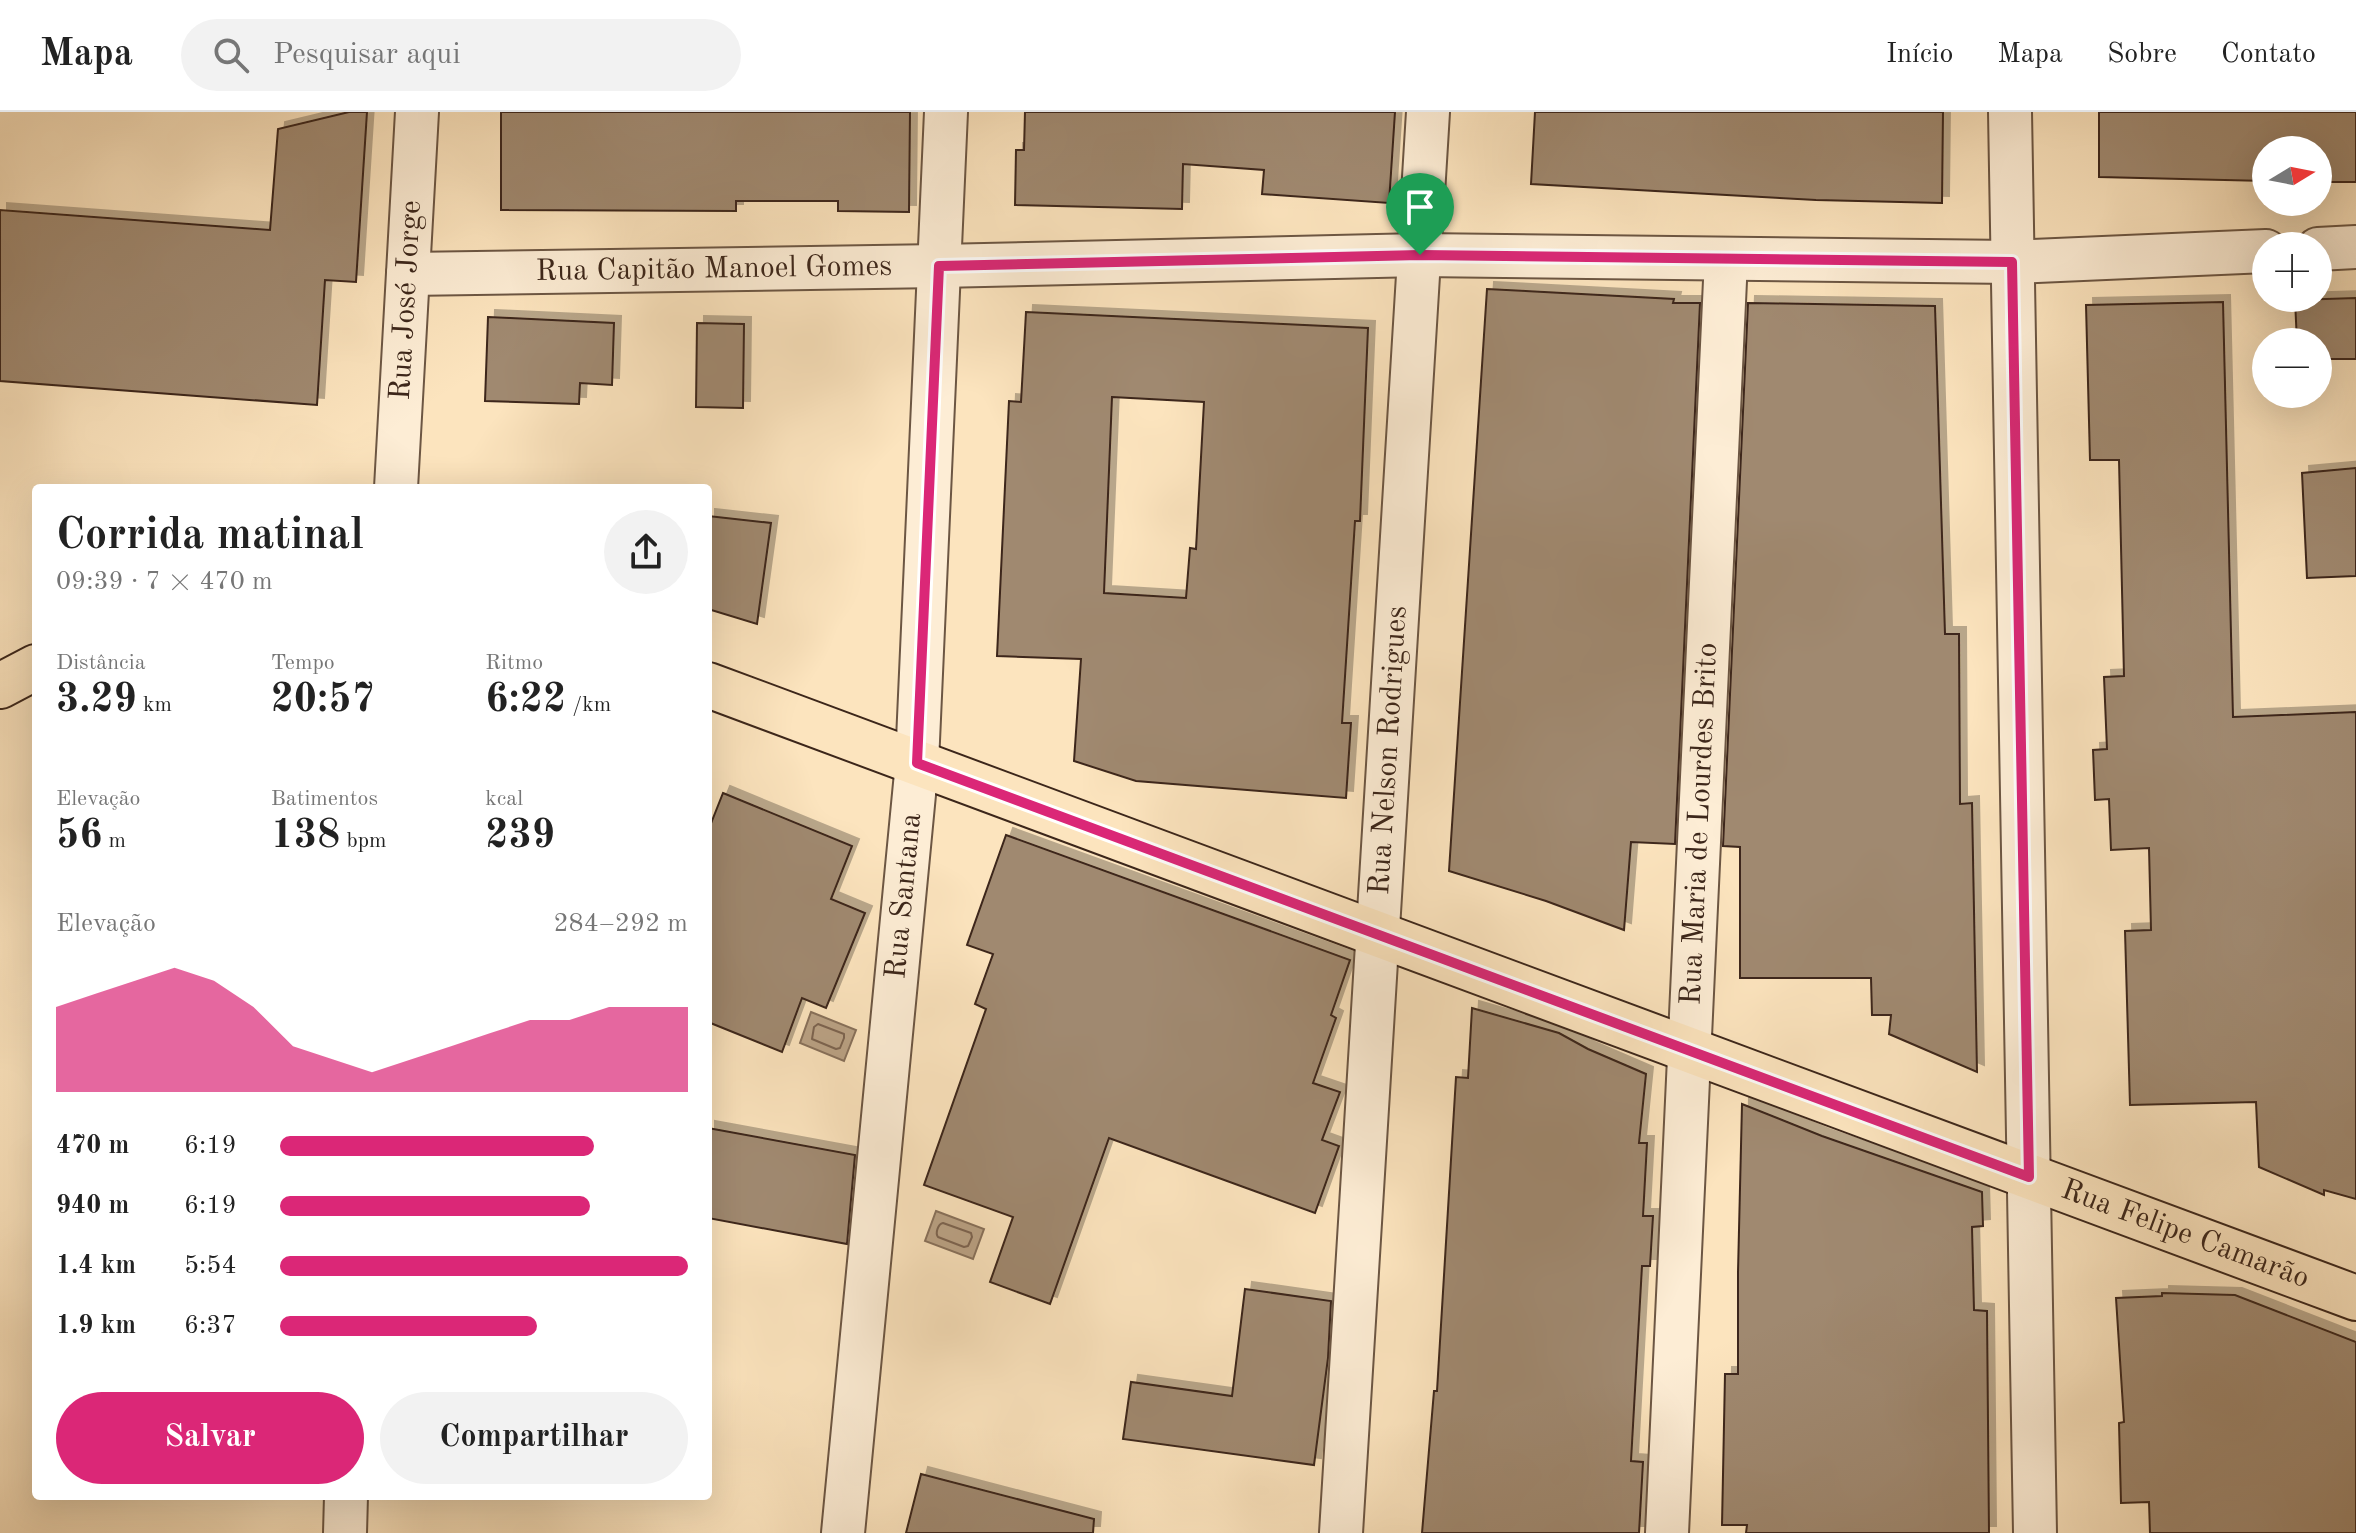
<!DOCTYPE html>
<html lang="pt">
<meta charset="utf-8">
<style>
body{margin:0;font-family:"Old Standard TT",serif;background:#f2f2f2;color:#222;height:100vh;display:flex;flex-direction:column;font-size:30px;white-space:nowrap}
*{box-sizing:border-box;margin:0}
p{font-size:26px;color:#767676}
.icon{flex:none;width:44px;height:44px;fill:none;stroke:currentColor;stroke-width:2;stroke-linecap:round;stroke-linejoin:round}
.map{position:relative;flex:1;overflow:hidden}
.sheet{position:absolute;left:32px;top:372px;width:680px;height:1016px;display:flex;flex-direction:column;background:#fff;border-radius:8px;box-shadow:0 8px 32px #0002}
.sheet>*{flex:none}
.needle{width:52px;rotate:80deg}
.fabs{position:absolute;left:2252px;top:24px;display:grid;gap:16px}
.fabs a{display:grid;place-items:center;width:80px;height:80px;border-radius:50%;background:#fff;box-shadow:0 8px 32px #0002;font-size:40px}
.pin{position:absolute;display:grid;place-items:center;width:68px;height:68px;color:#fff;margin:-82px -34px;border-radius:50% 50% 50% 0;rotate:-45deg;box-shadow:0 0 8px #0007}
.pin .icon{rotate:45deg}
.round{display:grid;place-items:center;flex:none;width:84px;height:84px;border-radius:42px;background:#f2f2f2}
.headline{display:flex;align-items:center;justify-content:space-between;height:136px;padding:0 24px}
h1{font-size:44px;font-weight:700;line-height:60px}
.stats{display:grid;grid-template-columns:repeat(3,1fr);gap:12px;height:136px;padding:8px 24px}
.stats div{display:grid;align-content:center}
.stats b{font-size:40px;font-weight:700}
.stats small{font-size:22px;font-weight:400}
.stats p{font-size:22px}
.chart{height:224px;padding:16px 24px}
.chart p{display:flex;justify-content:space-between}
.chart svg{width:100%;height:144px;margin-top:8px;fill:#db2777;opacity:.7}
.button{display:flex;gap:16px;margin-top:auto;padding:16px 24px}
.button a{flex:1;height:92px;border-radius:48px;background:#db2777;color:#fff;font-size:32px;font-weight:700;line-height:92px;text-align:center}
.button a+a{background:#f2f2f2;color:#222}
ul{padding:0 24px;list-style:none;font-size:26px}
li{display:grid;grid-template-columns:128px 96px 1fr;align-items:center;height:60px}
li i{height:20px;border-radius:10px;background:#db2777}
header{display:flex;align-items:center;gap:48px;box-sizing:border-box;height:112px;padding:0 40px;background:#fff;border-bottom:2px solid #e0e0e0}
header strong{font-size:38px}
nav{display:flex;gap:44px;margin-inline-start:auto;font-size:28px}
.search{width:560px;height:72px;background:#f2f2f2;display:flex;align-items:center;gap:20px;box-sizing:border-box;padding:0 28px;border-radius:44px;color:#767676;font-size:30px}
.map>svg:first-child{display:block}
.water{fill:#bba386;stroke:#88715b;stroke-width:2}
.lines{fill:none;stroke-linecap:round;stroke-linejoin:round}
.shore{stroke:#7c6450;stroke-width:2}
.building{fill:#a0896f;stroke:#3c261a;stroke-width:2;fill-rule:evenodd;filter:url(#shadow)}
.street-casing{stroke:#6c5643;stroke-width:46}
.primary-casing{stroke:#3c261a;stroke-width:48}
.street{stroke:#fdedd5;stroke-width:42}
.primary{stroke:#fce4be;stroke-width:44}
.route-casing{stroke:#fff;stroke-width:16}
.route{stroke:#db2777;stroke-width:10}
.labels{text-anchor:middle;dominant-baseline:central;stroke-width:6;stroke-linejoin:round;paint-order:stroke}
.street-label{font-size:30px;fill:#3c261a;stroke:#fdedd5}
</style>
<header>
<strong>Mapa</strong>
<div class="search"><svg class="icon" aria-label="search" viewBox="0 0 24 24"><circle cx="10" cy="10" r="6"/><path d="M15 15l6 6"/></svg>Pesquisar aqui</div>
<nav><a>Início</a><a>Mapa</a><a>Sobre</a><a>Contato</a></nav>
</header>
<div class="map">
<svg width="2356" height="1421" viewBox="0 0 2356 1421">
<defs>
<filter id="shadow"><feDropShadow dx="7" dy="-7" stdDeviation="0" flood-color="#0004"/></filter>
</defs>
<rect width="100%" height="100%" fill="#fce4be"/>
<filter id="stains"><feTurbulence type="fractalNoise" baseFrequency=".0025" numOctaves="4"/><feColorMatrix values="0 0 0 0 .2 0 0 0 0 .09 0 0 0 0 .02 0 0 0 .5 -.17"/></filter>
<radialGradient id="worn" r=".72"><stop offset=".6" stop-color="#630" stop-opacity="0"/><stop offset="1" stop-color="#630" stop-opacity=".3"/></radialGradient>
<g class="water">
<polygon points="811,900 856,918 844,949 800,931"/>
<polygon points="936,1099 984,1117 973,1147 925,1129"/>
</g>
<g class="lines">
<g class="shore">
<polygon points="818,912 844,922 844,926 840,936 836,937 812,927 814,915"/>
<path d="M 943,1111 L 971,1121 L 972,1125 L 968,1134 L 964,1135 L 938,1125 C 935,1121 938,1112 943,1111 Z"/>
</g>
</g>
<g class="building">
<polygon points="349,0 367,0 356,170 325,168 317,293 0,269 0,98 270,118 278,17"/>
<polygon points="501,0 910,0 909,100 838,99 838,89 736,89 736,99 501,98"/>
<polygon points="1025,0 1395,0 1389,91 1262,82 1264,58 1183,52 1182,97 1015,93 1016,38 1024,38"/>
<polygon points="1535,0 1943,0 1942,91 1816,88 1531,72"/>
<polygon points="2099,0 2356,0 2356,70 2318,70 2318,38 2266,38 2266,69 2099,65"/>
<polygon points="1487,177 1674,187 1673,191 1700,191 1675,732 1631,730 1624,818 1546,789 1449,759"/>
<polygon points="2356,186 2356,247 2318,247 2318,230 2297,230 2295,188"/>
<polygon points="2223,190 2233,605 2356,600 2356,1087 2324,1078 2324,1083 2259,1055 2256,990 2130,993 2125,819 2151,818 2149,736 2111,738 2109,687 2095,688 2093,638 2107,637 2104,565 2124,564 2119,348 2090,348 2086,193"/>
<polygon points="1748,191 1935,194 1945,522 1959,522 1960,692 1972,691 1977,960 1889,922 1891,903 1872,903 1871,866 1740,866 1740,735 1723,734"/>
<path d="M 1026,200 L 1368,216 L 1360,409 L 1355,409 L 1342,611 L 1351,611 L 1346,686 L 1136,669 L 1074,649 L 1081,547 L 997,544 L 1009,289 L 1021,290 ZM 1112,285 L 1204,290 L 1196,437 L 1190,436 L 1186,486 L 1104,481 Z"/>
<polygon points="488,205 614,211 612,273 580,271 579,292 485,289"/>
<polygon points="697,211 744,212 743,296 696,295"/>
<polygon points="2356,356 2356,464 2307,466 2302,361"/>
<polygon points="708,404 771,411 757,512 708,497"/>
<polygon points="723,681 852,734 831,787 865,801 826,896 802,886 782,940 708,910 708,719"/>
<polygon points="1006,723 1350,848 1331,903 1336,906 1313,971 1340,980 1322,1028 1339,1034 1315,1101 1109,1026 1050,1192 990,1170 1013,1105 924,1073 986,897 975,892 993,842 967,833"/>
<polygon points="1472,896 1559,921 1588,937 1646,962 1639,1031 1647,1031 1643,1104 1653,1104 1650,1154 1642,1154 1631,1349 1643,1350 1639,1421 1422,1421 1434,1279 1437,1279 1456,965 1468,966"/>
<polygon points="1742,992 1822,1024 1982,1080 1983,1114 1972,1115 1974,1198 1987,1199 1989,1421 1746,1421 1747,1413 1722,1413 1725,1262 1738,1262 1738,1160"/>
<polygon points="708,1016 855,1043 847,1132 708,1106"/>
<polygon points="1245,1177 1331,1189 1328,1246 1314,1353 1123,1327 1131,1270 1232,1284"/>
<polygon points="2162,1181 2235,1183 2356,1230 2356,1421 2150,1421 2149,1390 2121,1391 2119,1311 2124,1310 2116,1186 2162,1184"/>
<polygon points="921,1362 1094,1407 1093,1421 906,1421"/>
</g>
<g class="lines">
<defs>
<g id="street">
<polyline points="2010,0 2035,1421"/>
<polyline points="2318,137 2356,135"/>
<path id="s1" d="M 408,162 L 939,154 L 1420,143 L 2012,150 L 2266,139"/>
<path id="s2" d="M 396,376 L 417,0"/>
<polyline points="345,1421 346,1384"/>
<path id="s3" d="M 843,1421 L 917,651 L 946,0"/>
<path id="s4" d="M 1341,1421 L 1428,0"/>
<path id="s5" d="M 1667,1421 L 1726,147"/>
</g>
<g id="primary">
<path id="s6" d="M 708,573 L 2356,1186"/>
<polyline points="0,574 36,555"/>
</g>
</defs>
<use href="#street" class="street-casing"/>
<use href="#primary" class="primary-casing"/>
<use href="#street" class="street"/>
<use href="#primary" class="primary"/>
</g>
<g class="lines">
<defs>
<polygon id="route" points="1420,143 2012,150 2029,1065 917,651 939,154"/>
</defs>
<use href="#route" class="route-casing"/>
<use href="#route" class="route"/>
</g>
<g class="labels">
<g class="street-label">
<text stroke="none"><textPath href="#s1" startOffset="306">Rua Capitão Manoel Gomes</textPath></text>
<text stroke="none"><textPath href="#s2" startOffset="188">Rua José Jorge</textPath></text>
<text stroke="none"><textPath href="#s4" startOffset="784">Rua Nelson Rodrigues</textPath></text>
<text stroke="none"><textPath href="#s5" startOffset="710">Rua Maria de Lourdes Brito</textPath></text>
<text stroke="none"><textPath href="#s3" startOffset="640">Rua Santana</textPath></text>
<text stroke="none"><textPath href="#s6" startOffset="1576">Rua Felipe Camarão</textPath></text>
</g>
</g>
<rect width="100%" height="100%" filter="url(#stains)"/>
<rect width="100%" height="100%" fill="url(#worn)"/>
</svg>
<div class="fabs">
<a><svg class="needle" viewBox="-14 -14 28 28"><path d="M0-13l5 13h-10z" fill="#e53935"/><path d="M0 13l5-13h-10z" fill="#767676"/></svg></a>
<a>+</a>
<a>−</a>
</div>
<div class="pin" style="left:1420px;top:143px;background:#1e9e55"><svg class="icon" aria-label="arrive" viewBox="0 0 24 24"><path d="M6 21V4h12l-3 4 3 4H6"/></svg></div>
<section class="sheet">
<div class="headline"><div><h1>Corrida matinal</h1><p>09:39 · 7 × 470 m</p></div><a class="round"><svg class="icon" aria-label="share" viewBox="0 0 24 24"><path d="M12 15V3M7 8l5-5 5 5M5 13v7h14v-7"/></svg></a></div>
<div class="stats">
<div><p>Distância</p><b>3.29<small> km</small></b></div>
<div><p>Tempo</p><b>20:57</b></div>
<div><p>Ritmo</p><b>6:22<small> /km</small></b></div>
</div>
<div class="stats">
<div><p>Elevação</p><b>56<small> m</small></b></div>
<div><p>Batimentos</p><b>138<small> bpm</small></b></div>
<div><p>kcal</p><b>239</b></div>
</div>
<div class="chart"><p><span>Elevação</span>284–292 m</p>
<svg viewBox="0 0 160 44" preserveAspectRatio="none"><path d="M0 44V18L10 14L20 10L30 6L40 10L50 18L60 30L70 34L80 38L90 34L100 30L110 26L120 22L130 22L140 18L150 18L160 18V44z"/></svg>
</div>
<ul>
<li><b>470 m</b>6:19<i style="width:77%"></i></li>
<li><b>940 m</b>6:19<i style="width:76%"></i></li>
<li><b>1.4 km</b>5:54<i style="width:100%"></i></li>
<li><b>1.9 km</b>6:37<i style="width:63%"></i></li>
</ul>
<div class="button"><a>Salvar</a><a>Compartilhar</a></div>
</section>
</div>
